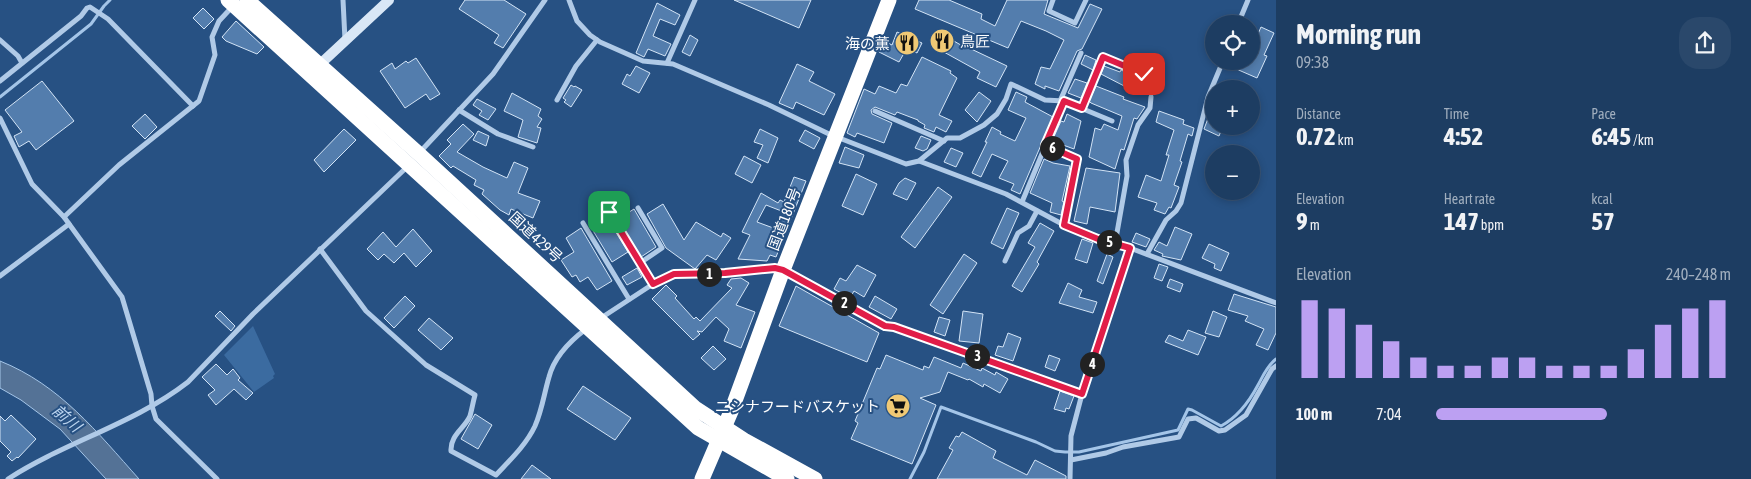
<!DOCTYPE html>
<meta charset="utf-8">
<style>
body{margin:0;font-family:"Asap Condensed","Noto Sans JP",sans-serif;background:#2a486b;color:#f1f3f6;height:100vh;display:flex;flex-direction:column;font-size:19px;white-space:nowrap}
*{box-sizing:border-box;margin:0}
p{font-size:16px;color:#a0aebe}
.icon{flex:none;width:28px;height:28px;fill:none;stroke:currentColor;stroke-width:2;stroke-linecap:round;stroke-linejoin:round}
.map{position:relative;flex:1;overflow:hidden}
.panel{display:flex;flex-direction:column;background:#1d3d62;width:475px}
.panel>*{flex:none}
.buttons{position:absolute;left:1205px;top:15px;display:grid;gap:10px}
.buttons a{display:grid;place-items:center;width:55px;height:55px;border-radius:50%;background:#1d3d62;box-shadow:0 2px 8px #0003,0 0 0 1px #3b5677;font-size:25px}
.pin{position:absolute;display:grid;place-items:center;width:42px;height:42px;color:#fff;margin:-21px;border-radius:10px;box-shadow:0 2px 8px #0006}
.km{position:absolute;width:25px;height:25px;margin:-12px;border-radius:50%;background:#222;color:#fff;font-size:14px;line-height:25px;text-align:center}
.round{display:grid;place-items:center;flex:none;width:52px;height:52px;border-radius:20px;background:#2a486b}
.head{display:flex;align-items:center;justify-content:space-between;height:85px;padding:0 20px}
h1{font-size:28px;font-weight:700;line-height:38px}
.metrics{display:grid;grid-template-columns:repeat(3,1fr);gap:8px;height:85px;padding:5px 20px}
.metrics div{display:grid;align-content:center}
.metrics b{font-size:25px;font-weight:700}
.metrics small{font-size:14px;font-weight:400}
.metrics p{font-size:14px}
.chart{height:140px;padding:10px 20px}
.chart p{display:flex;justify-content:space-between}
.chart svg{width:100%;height:90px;margin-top:5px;stroke:#bca0f2;stroke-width:6}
ul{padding:0 20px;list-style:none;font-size:16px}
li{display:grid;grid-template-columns:80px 60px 1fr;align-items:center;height:38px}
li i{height:12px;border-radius:6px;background:#bca0f2}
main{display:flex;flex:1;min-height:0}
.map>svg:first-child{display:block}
.green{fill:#3b6ba0}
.water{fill:#547296;stroke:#a4c5e8}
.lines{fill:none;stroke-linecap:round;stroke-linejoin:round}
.stream{stroke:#a4c5e8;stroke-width:3}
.building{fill:#537dad;stroke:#d3e4f6;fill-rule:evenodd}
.street{stroke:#b0cae7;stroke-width:5}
.secondary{stroke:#d9e7f6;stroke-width:10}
.highway{stroke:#fff;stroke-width:15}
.route-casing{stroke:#fff;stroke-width:10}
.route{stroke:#e11d48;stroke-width:6}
.labels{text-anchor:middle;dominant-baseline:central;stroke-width:4;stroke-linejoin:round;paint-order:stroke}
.poi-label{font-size:15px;fill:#fff;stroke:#275183;text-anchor:end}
.street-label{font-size:15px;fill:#fff;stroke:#275183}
.water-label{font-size:16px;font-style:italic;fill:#bbd4ef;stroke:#275183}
</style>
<main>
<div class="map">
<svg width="1276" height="479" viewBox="0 0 1276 479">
<rect width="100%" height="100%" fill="#275183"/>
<polygon class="green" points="253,326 275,374 273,376 274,378 254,392 224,355"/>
<path class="water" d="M 0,361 C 60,385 97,432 139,479 L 106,479 L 60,429 L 21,400 L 0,388 Z"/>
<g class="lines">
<g class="stream">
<polyline points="0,97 91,24 104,6 110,0"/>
<path d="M 910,479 L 924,452 L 941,407 L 1036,442 L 1055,451 L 1065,452 L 1079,452 L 1178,430 L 1188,409 L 1192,410 L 1221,426 C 1238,417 1249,402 1258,385 C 1263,376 1267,366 1276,359"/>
</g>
</g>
<g class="building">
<polygon points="465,0 504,0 526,14 503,48 494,43 499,35 459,9"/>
<polygon points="734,0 811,0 799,28"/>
<polygon points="919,0 949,0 982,14 981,19 995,26 1007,0 1048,0 1044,14 1078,28 1090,4 1102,9 1082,49 1077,51 1059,91 1045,86 1045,89 1035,84 1041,67 1050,69 1064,40 1046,31 1021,21 1008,48 915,9"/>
<polygon points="657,3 680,15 675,25 660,19 653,36 671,44 665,56 648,49 644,57 636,53"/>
<polygon points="203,8 214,19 204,29 193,18"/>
<polygon points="236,21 264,47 257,54 226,41 222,37"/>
<polygon points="1261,27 1274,33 1264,55 1267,56 1257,78 1234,68 1238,61 1251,61 1251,50"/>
<polygon points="897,32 922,43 917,53 907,48 899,62 879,52 884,41 892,45"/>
<polygon points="940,33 966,48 967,47 1007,66 996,87 977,78 980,72 933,46"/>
<polygon points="690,35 698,40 690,56 682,52"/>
<polygon points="1085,55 1096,60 1093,70 1081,64"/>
<polygon points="922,57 951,71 950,73 957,78 939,115 952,121 946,132 936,127 934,132 924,128 925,125 918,121 918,120 897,112 895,115 875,107 871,110 872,114 892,123 884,143 857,133 855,137 847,133 864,89 875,94 879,86 896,93 901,84 907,86"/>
<polygon points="416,58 440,94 430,100 426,94 405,108 380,71 392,63 395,69 406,61 408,63"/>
<polygon points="797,64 814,72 809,81 835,94 824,115 796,102 793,109 779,103"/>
<polygon points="636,66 650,73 639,93 622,84 627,74 630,76"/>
<polygon points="1104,66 1120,72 1121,70 1134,76 1128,88 1101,74"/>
<polygon points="1075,79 1087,83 1081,98 1068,93"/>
<polygon points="42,81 74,121 36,150 29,141 19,147 14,136 22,132 5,110"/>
<polygon points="571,85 574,87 575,86 582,90 571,107 564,102 566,100 563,98"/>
<polygon points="1096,86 1124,97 1123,99 1145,107 1137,119 1134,118 1124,150 1121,149 1115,169 1089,157 1095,128 1101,130 1104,124 1118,130 1122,116 1091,103 1089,101"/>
<polygon points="979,92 991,101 977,122 965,110"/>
<polygon points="1016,92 1027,97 1025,102 1053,117 1020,194 1011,190 1014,184 999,178 1008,161 992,154 981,177 972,173 987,142 985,142 992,127 1001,132 1000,134 1015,141 1026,118 1008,110"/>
<polygon points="512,93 541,109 538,116 542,119 537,127 541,128 537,143 518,137 523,120 504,111"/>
<polygon points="477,99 496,109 488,120 479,115 482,111 473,105"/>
<polygon points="1212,108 1214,109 1214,126 1223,126 1219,136 1204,129"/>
<polygon points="1159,111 1184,120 1183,124 1194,128 1192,136 1188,134 1180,161 1182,162 1174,185 1179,187 1171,208 1169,207 1165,214 1154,210 1157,203 1138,197 1146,175 1161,181 1169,155 1166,155 1174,130 1156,122"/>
<polygon points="145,114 157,127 145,139 132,126"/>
<polygon points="1067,114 1081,121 1074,149 1052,141 1061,121 1064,122"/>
<polygon points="463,124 474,134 457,152 483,167 507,178 514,162 528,168 518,193 540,201 533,218 511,209 509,215 500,210 482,194 484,190 474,185 476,180 453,166 451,168 439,156 451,144 447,140"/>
<polygon points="344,129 356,140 324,172 314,160"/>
<polygon points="760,129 778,138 768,163 757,158 763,145 754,142"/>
<polygon points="805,130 820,138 814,149 799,141"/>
<polygon points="478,131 489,136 486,146 473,140"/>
<polygon points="921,136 931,140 927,149 923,151 915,148"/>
<polygon points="845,147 864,155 859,168 839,163"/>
<polygon points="951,148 963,153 956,167 944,162"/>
<polygon points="744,156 761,165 752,183 735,174"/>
<polygon points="1044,159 1053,163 1070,166 1062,201 1064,202 1061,215 1050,212 1052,203 1030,193"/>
<polygon points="1086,168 1120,173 1115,212 1090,207 1087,224 1074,221"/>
<polygon points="856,174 877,184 863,215 842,206"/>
<path d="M 794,177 L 806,181 L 776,257 L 770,255 L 767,261 L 738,259 L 750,235 L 742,232 L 761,193 L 778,203 L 780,200 L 784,202 ZM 766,205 L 784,212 L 776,229 L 757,222 Z"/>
<polygon points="905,178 916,183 907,200 893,194 899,183"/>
<polygon points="938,187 952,197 915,248 901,237"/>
<polygon points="663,204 684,240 696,222 721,237 723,233 731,238 716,260 707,255 695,269 666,248 647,214"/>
<polygon points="1007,208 1019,213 1003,249 991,243"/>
<polygon points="634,209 656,247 641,257 618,219"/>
<polygon points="605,214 628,252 612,262 589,224"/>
<polygon points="1040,223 1054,231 1037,262 1039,264 1022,292 1012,286 1035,247 1028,243"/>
<polygon points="1175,227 1192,234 1181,260 1162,256 1163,254 1154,250 1159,242 1167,246"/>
<polygon points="581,228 612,281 597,290 588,277 580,282 576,275 572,277 561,260 574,252 566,238"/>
<polygon points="413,229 432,251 416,267 404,253 394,263 384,254 378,260 367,249 383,232 396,247"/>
<polygon points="1136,233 1150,239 1146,247 1132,242"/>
<polygon points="1082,239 1093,243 1087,263 1075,259"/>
<polygon points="1209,244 1229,253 1221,271 1214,268 1215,264 1202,258"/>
<polygon points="964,254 977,263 943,314 930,305"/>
<polygon points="1107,254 1113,257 1103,284 1097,281"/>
<polygon points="1159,264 1168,267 1162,281 1154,278"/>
<polygon points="857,265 876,275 864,297 854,291 850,298 834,289 840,278 846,281"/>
<polygon points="637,268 642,277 627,285 622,277"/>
<polygon points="741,278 749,283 736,305 755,312 741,348 724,341 729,329 716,317 702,332 697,331 700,334 693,340 652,299 666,285 677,296 675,298 694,319 696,317 700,321 732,288 727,285 731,279"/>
<polygon points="1170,279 1183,284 1180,292 1167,287"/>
<polygon points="1068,283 1082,290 1079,297 1097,302 1093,313 1059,303"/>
<polygon points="796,286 879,333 867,362 779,326"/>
<polygon points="1234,294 1276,307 1276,333 1268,350 1256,345 1264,329 1245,321 1248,316 1228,310"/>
<polygon points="405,296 415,306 394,328 384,318"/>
<polygon points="875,296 897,309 891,319 869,307"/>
<polygon points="220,311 235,326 231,331 215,316"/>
<polygon points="963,311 983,314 979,343 959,341"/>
<polygon points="1213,311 1227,317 1219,337 1205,333"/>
<polygon points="939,317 950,320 945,336 934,332"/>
<polygon points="429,318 453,338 441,350 418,330"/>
<polygon points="1188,330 1206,337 1198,355 1165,342 1169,335 1183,341"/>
<polygon points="1008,333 1021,338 1013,361 995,355 998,346 1003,347"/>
<polygon points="713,346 726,359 714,370 701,358"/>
<polygon points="886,355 923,370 924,366 929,368 934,357 961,368 963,363 981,371 982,368 995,375 996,372 1008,379 1000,393 984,384 983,387 969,379 968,380 948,372 940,392 920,398 936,405 912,464 851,439 858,423 855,421 877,368 880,369"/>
<polygon points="1049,355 1060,359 1055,371 1045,367"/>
<polygon points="216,364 227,375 233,369 240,378 238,380 253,393 246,400 234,389 216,405 208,395 215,390 202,377"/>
<polygon points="583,386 631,418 615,440 567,409"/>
<polygon points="1060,391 1074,396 1069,409 1066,408 1065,412 1054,409"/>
<polygon points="475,414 492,425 478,449 461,439"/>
<polygon points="11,415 36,439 18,458 17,457 12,461 7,456 11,452 0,441 0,416 5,421"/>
<polygon points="962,432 996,451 993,458 1027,475 1035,460 1066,476 1066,479 937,479 953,450 949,448 956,436 959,437"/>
<polygon points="532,465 551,479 521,479"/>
</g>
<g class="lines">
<g class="street">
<polyline points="343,0 345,40"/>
<polyline points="569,0 577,21 590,35 600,42 643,61 673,64 769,105 829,134 906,164 919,161 947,138 960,138 984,125 997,114 1006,99 1011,84 1045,100 1064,101 1112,121"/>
<polyline points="1053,0 1049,11 1075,23 1086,0"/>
<polyline points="1238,24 1248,0"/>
<polyline points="0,40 18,56 22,63"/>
<polyline points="667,63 695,0"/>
<polyline points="0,81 81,16 87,8 90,7 108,19 193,106"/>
<polyline points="557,100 576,66 597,40"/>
<polyline points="1060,101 1081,53"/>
<polyline points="1082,108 1103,57 1144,74"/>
<polyline points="459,110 498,134 533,147"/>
<polyline points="875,111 944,141"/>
<polyline points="0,118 32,184 64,217 122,297 151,394 152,406 156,419 217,479"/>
<polyline points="1045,145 1077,159 1064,225"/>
<polyline points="420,152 493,74 545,0"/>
<polyline points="919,161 1006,194 1064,225 1098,239 1130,248 1276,303"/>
<polyline points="1022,202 1064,101"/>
<polyline points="638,208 662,248 640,263"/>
<polyline points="609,212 653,284"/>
<polyline points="64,217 119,165 199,101 215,55 212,37 219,21 233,6"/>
<polyline points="583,223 629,299"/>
<polyline points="1115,244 1127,176 1126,160 1138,125 1150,108 1151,97"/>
<path d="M 320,249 L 366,311 L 426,365 L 475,395 C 473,402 472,409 470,416 C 465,428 450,435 451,451 L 496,475 C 510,460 526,445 535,426 C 542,410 544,394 549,377 C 554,358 570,341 586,329"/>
<polyline points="1147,254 1166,220 1176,211 1181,203 1208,97 1223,61"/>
<polyline points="1005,261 1018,233 1029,226 1037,211"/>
<polyline points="0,276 69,224"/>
<polyline points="601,318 653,284 674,274 725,273 775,268 783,270 885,326 894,327 1082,394"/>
<polyline points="1071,460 1106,453 1123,447 1179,437 1188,419 1196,418 1219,431 1225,430 1246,415 1272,369 1276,366"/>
<path d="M 8,479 C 65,442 134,424 188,382 L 253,314 L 408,166"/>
<polyline points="1070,479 1071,436 1082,394 1130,248"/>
</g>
<polyline class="secondary" points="316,68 389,0"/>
<g class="highway">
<polyline points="228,0 698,428 787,479"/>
<polyline points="247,0 419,154 695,408 744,440 815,479"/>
<polyline points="702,479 732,409 783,270 889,0"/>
</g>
</g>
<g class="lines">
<defs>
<polyline id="route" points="609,212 653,284 674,274 725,273 775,268 783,270 885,326 894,327 1082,394 1130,248 1098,239 1064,225 1077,159 1045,145 1064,101 1082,108 1103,57 1144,74"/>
</defs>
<use href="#route" class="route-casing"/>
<use href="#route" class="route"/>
</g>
<defs>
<symbol id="restaurant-disc" viewBox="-11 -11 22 22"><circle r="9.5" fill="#f0c975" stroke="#275183"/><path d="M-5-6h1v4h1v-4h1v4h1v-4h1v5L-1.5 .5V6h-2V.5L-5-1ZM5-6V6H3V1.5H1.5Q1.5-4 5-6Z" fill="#111"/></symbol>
<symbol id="supermarket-disc" viewBox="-11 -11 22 22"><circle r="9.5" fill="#f0c975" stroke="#275183"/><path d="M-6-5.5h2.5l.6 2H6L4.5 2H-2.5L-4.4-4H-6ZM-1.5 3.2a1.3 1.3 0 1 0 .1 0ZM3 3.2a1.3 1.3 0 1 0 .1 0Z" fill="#111"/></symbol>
</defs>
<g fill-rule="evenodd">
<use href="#restaurant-disc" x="928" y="27" width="28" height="28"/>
<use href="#restaurant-disc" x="893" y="29" width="28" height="28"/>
<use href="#supermarket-disc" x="884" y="392" width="28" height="28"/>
</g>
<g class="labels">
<g class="poi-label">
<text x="960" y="41" text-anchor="start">鳥匠</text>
<text x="890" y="43">海の薫</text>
<text x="880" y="406">ニシナフードバスケット</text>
</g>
<g class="street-label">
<text transform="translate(784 219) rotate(-69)">国道180号</text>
<text transform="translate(536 237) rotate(43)">国道429号</text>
</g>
<g class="water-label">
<text transform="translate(67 418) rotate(41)">前川</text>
</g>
</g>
</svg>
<div class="buttons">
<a><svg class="icon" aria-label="locate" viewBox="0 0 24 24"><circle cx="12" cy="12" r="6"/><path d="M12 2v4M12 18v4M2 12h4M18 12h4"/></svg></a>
<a>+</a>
<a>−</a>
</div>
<div class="pin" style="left:609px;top:212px;background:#1e9e55"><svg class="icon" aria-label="arrive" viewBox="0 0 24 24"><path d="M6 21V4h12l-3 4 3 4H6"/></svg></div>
<div class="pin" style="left:1144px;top:74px;background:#d93025"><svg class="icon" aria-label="check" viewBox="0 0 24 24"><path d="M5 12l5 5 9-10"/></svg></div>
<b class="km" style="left:709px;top:274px">1</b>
<b class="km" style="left:844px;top:303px">2</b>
<b class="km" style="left:977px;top:356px">3</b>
<b class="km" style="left:1092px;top:364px">4</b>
<b class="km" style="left:1109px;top:242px">5</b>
<b class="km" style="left:1052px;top:148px">6</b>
</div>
<section class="panel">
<div class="head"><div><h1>Morning run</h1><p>09:38</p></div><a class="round"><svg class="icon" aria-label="share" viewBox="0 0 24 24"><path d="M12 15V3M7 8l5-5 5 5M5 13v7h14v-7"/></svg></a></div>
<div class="metrics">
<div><p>Distance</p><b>0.72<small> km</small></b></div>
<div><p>Time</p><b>4:52</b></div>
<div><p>Pace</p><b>6:45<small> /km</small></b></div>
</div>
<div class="metrics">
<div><p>Elevation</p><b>9<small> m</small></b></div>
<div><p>Heart rate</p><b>147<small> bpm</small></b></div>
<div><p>kcal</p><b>57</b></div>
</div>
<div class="chart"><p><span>Elevation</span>240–248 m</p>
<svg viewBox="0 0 160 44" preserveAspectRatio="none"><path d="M5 44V6M15 44V10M25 44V18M35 44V26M45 44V34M55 44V38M65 44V38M75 44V34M85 44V34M95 44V38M105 44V38M115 44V38M125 44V30M135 44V18M145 44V10M155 44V6"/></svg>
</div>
<ul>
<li><b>100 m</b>7:04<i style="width:58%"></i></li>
</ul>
</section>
</main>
